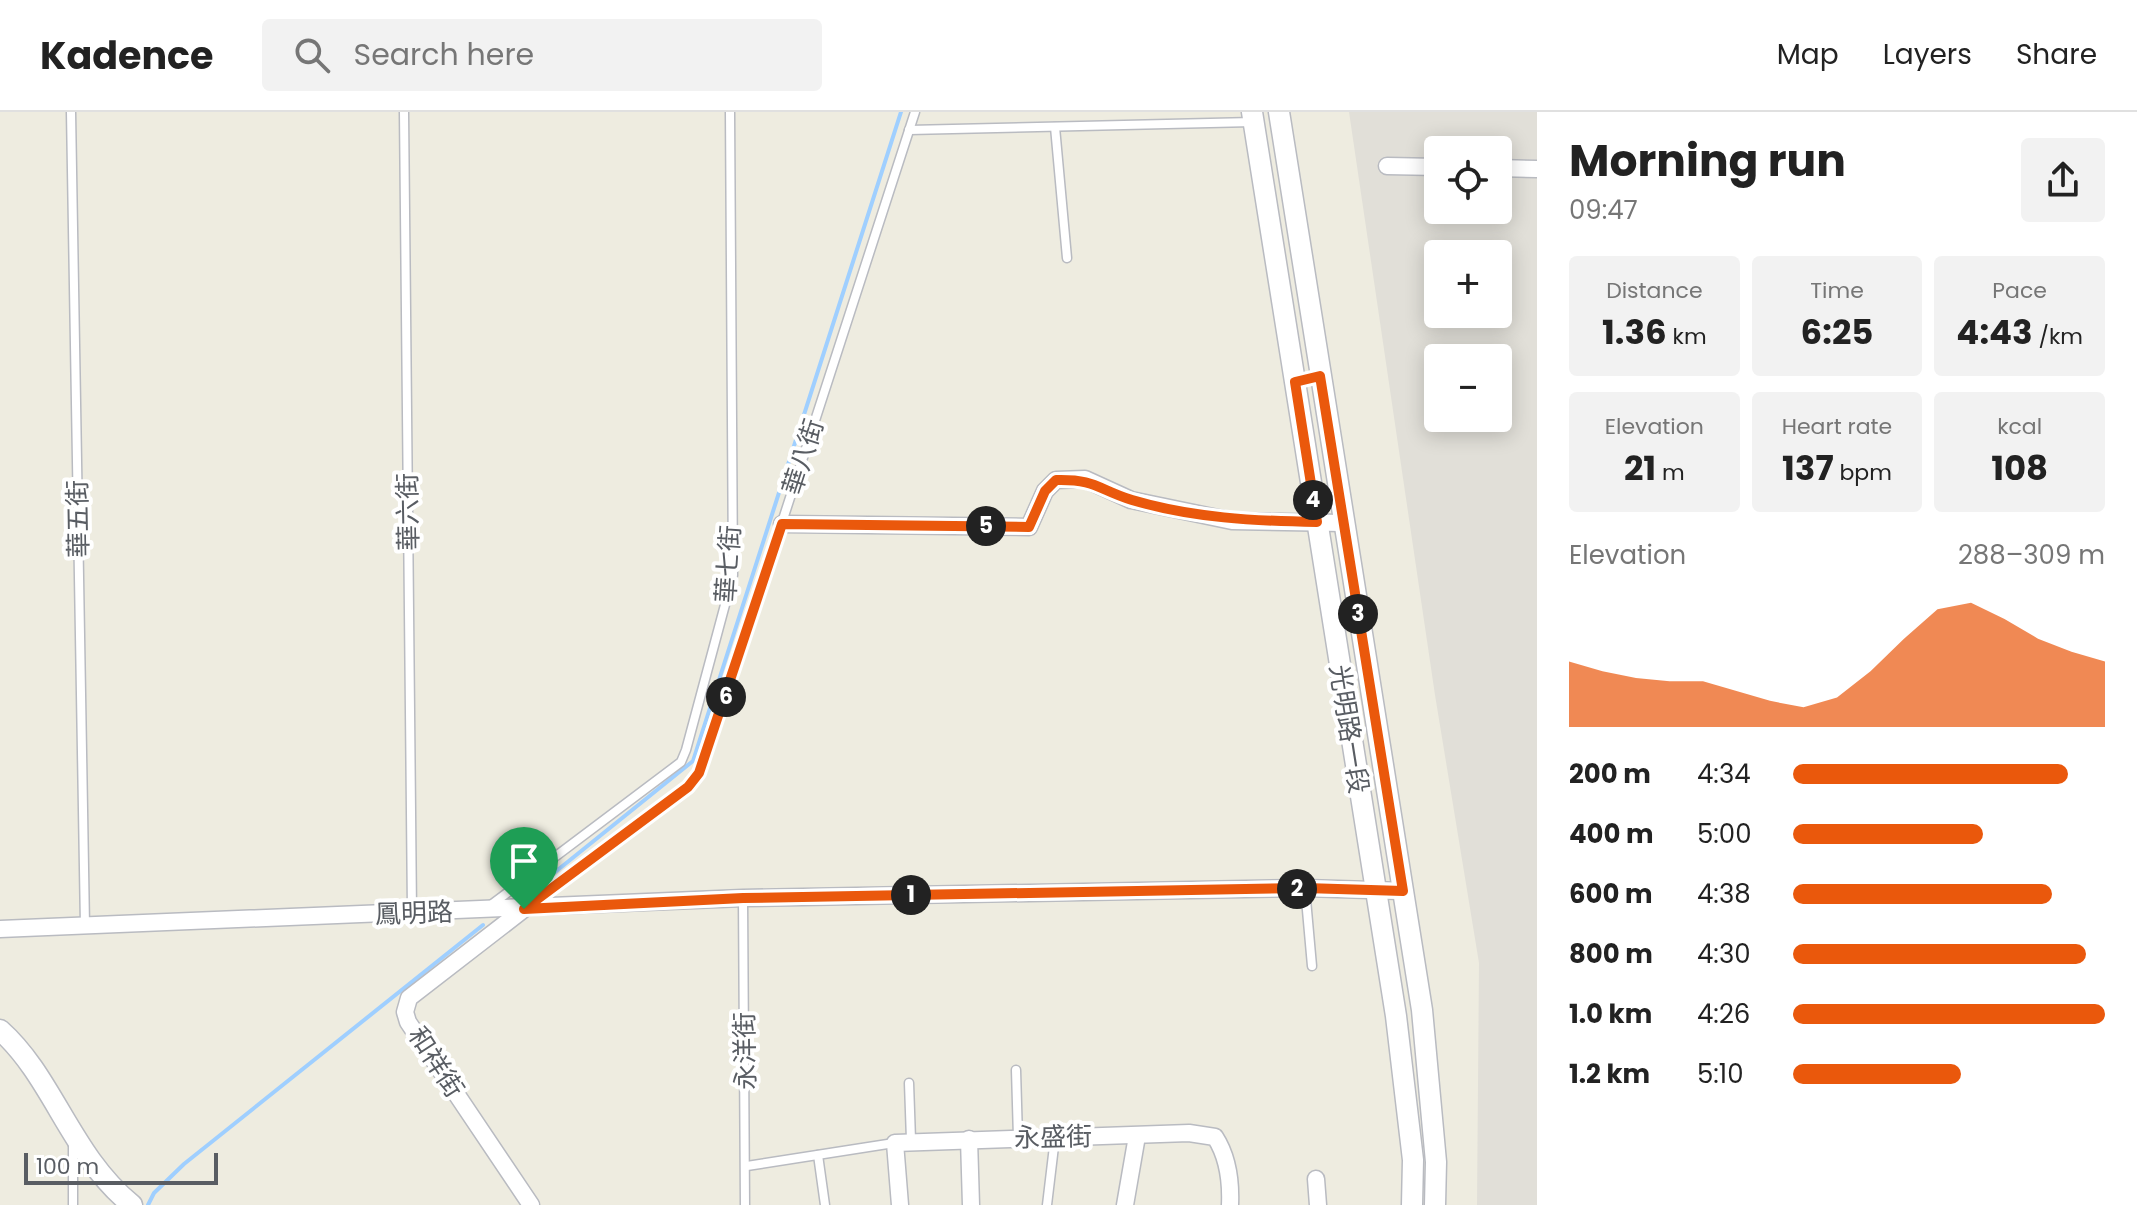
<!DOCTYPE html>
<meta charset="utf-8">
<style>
body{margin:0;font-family:Poppins,"Noto Sans TC",sans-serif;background:#f2f2f2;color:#222;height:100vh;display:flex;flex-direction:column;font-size:30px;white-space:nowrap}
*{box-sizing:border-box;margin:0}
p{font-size:26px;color:#767676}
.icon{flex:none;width:44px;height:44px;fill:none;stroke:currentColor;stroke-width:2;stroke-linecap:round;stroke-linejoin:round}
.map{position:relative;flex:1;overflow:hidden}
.panel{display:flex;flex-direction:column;background:#fff;width:600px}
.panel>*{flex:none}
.fabs{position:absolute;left:1424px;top:24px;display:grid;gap:16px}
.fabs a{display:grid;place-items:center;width:88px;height:88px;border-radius:8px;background:#fff;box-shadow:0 4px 20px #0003;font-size:40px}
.scale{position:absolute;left:24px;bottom:20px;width:194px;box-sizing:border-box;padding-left:8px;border:4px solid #595d63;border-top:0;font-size:22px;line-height:28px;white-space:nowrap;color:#595d63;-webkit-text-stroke:6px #fff;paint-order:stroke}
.pin{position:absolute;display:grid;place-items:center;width:68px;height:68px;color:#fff;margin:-82px -34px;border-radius:50% 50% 50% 0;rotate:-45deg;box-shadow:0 0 8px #0007}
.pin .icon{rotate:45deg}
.km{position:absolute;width:40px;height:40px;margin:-20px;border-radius:50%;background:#222;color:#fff;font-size:22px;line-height:40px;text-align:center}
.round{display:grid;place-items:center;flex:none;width:84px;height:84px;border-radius:8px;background:#f2f2f2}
.head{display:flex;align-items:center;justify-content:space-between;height:136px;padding:0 32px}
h1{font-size:44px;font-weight:700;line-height:60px}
.stats{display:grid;grid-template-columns:repeat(3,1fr);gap:12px;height:136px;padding:8px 32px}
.stats div{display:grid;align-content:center;border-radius:8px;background:#f2f2f2;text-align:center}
.stats b{font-size:34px;font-weight:700}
.stats small{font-size:22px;font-weight:400}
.stats p{font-size:22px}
.chart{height:224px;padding:16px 32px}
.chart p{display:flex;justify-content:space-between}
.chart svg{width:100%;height:144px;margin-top:8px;fill:#ea580c;opacity:.7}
ul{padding:0 32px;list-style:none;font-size:26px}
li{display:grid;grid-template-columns:128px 96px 1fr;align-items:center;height:60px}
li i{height:20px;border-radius:10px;background:#ea580c}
header{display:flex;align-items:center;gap:48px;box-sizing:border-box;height:112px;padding:0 40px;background:#fff;border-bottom:2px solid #e0e0e0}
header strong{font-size:38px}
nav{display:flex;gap:44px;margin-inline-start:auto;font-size:28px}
.search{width:560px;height:72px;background:#f2f2f2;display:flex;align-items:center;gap:20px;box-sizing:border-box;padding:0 28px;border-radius:8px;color:#767676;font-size:30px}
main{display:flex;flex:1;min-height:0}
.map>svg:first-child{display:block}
.industrial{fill:#e1dfd8;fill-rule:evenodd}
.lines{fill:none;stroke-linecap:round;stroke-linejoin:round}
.stream{stroke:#9fcfff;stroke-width:4}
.service-casing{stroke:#b9bbc1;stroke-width:11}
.minor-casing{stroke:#b9bbc1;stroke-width:19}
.tertiary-casing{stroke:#b9bbc1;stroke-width:23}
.service{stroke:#fff;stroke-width:8}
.minor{stroke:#fff;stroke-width:16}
.tertiary{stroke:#fff;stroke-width:20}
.route-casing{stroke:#fff;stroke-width:16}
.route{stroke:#ea580c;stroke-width:10}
.labels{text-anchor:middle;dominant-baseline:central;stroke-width:8;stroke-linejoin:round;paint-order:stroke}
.street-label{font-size:26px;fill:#595d63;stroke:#fff}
</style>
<header>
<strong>Kadence</strong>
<div class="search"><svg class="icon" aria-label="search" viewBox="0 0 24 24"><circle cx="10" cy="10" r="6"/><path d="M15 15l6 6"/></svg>Search here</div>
<nav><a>Map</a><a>Layers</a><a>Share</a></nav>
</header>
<main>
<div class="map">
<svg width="1537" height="1093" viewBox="0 0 1537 1093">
<rect width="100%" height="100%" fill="#eeece0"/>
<path class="industrial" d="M 1349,0 L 1537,0 L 1537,1093 L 1477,1093 L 1479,851 L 1435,583 ZM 1438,38 L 1498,38 L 1498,98 L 1438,98 ZM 1438,142 L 1498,142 L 1498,202 L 1438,202 ZM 1438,246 L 1498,246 L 1498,306 L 1438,306 Z"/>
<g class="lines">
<g class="stream">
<polyline points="539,773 693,649 901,0"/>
<polyline points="148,1093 154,1081 184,1052 483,813"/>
</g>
<defs>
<g id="service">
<polyline points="71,0 85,814"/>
<polyline points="404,0 412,800"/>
<polyline points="1055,15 1067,146"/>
<polyline points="909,18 1253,10"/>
<polyline points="1305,776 1312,854"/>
<polyline points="743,786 745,1093"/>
<polyline points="533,791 688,675 705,648 915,0"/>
<polyline points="491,793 681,650 686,638 733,463 730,0"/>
<polyline points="1016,958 1018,1026"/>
<polyline points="909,971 911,1028"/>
<polyline points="73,1030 73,1093"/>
<polyline points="818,1043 825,1093"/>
<polyline points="747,1054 894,1031"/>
<polyline points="1047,1093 1055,1026"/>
</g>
<g id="minor">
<polyline points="1387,54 1438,55"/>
<polyline points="1498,56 1537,57"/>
<polyline points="782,412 1029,415 1045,379 1056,368 1085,367 1131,388 1232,409 1343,411"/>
<polyline points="524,797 409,886 405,900 408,910 531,1093"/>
<polyline points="0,817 743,786 1305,776 1403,779"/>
<polyline points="969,1027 971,1093"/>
<polyline points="1316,1067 1318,1093"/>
<path d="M 900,1093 L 895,1031 L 1189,1021 L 1215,1025 C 1228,1045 1231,1070 1230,1093"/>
<polyline points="1125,1093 1137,1024"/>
</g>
<g id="tertiary">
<polyline points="1252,0 1396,904 1413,1048 1412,1093"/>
<polyline points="1279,0 1422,898 1436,1050 1435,1093"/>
<path d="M 0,918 C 53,965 71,1044 132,1093"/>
</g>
</defs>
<use href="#service" class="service-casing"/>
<use href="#minor" class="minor-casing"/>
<use href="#tertiary" class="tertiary-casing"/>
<use href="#service" class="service"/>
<use href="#minor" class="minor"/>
<use href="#tertiary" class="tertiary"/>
</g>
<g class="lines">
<defs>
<path id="route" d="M 1320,264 L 1403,779 L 1305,776 L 743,786 L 524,797 L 688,675 L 699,661 L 782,412 L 1029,415 L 1045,379 L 1056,368 C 1096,367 1097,377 1132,388 C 1193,406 1254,409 1317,410 L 1295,270 Z"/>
</defs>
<use href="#route" class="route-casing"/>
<use href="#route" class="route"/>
</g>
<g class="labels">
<g class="street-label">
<text transform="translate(803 345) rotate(-72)">華八街</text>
<text transform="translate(408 400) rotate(-91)">華六街</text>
<text transform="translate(78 407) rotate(-91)">華五街</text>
<text transform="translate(728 452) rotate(-86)">華七街</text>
<text transform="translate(1349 617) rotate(81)">光明路一段</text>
<text transform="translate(414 801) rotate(-2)">鳳明路</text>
<text transform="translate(745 939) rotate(-91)">永洋街</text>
<text transform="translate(436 950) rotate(57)">和祥街</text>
<text transform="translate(1053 1025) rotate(-1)">永盛街</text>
</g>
</g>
</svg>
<div class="fabs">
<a><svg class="icon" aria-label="locate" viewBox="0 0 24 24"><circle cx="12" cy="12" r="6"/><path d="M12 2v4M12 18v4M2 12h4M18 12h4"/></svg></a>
<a>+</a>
<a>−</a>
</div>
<div class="scale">100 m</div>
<div class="pin" style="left:524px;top:797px;background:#1e9e55"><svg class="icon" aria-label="arrive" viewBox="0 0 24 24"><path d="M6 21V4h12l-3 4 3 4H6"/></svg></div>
<b class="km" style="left:911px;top:783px">1</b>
<b class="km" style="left:1297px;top:777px">2</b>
<b class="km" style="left:1358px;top:502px">3</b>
<b class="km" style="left:1313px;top:388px">4</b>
<b class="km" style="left:986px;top:414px">5</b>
<b class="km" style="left:726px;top:585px">6</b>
</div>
<section class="panel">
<div class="head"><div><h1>Morning run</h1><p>09:47</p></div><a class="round"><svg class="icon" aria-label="share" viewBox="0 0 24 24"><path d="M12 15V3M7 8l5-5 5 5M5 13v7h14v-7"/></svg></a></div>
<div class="stats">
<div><p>Distance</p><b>1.36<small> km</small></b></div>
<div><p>Time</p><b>6:25</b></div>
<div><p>Pace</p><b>4:43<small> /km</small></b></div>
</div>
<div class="stats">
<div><p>Elevation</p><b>21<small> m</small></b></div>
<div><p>Heart rate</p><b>137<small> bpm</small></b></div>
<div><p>kcal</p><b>108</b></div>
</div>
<div class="chart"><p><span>Elevation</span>288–309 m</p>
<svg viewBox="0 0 160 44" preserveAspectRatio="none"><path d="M0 44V24L10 27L20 29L30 30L40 30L50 33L60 36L70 38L80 35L90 27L100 17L110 8L120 6L130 11L140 17L150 21L160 24V44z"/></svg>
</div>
<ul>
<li><b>200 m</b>4:34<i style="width:88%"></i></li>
<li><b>400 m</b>5:00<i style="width:61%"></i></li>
<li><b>600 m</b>4:38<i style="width:83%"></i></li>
<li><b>800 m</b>4:30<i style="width:94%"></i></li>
<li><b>1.0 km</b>4:26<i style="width:100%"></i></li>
<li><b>1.2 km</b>5:10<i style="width:54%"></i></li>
</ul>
</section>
</main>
